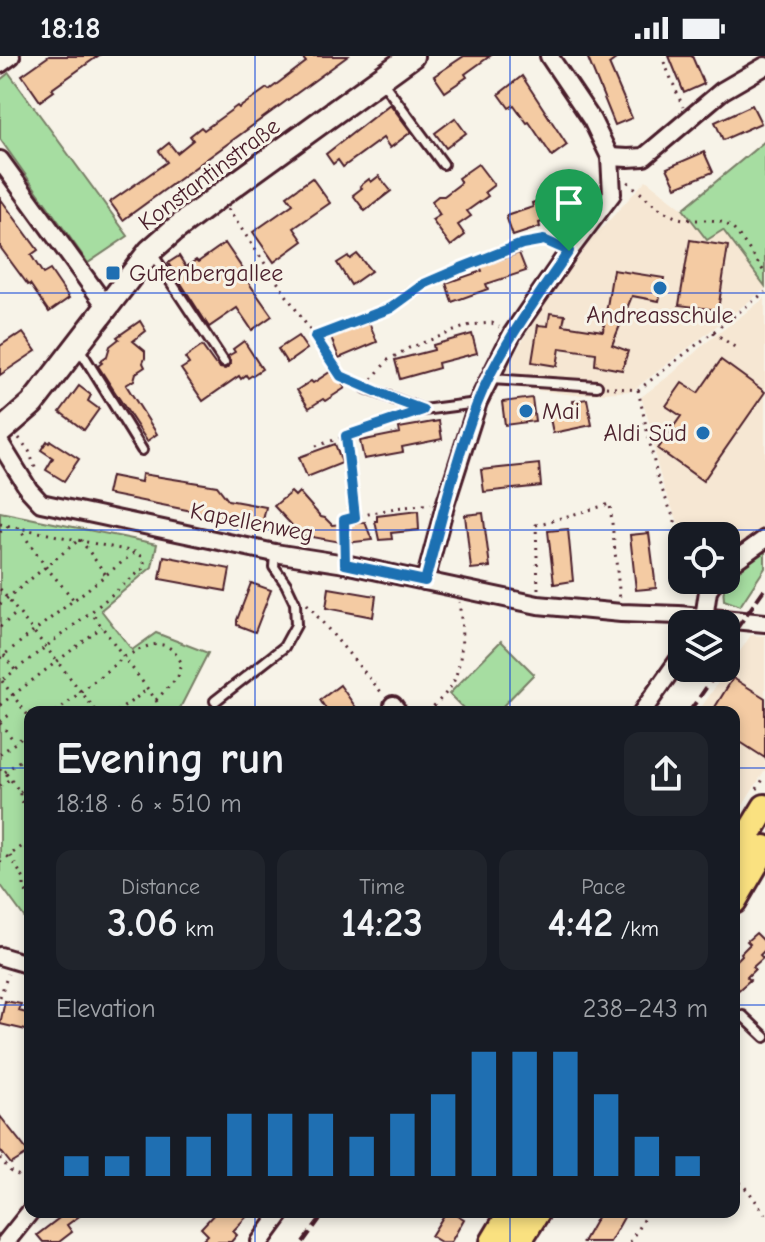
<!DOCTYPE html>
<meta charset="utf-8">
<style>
body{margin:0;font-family:"Comic Neue",sans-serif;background:#20242c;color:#f1f3f6;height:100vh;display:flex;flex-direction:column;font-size:30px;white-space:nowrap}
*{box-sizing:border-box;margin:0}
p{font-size:26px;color:#9ea1a6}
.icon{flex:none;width:44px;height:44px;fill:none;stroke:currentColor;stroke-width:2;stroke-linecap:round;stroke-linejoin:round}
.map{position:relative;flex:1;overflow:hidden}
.side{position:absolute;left:24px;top:650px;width:716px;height:512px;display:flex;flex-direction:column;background:#171b24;border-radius:16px;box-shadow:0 4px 12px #0003}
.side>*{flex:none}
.buttons{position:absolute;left:668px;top:466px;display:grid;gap:16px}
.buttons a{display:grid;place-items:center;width:72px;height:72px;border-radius:16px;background:#171b24;box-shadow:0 4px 12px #0003;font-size:40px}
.pin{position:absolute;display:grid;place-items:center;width:68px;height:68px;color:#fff;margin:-82px -34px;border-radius:50% 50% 50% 0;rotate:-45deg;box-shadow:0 0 8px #0007}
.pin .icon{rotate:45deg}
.round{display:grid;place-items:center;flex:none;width:84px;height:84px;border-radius:16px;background:#20242c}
.summary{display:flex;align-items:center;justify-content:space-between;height:136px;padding:0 32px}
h1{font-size:44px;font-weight:800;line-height:60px}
.metrics{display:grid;grid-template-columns:repeat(3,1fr);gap:12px;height:136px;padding:8px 32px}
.metrics div{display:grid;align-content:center;border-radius:16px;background:#20242c;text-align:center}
.metrics b{font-size:40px;font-weight:800}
.metrics small{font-size:22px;font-weight:400}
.metrics p{font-size:22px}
.chart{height:224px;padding:16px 32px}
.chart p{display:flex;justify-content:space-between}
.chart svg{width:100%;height:144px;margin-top:8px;stroke:#1f6fb2;stroke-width:6}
.status{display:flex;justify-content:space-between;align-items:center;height:56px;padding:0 40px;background:#171b24;direction:ltr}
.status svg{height:22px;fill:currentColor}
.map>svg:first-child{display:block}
.built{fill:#f6e7d3}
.green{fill:#a6dda1;stroke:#787e66;stroke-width:2}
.building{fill:#f4cba3;stroke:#4a1f2b;stroke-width:2}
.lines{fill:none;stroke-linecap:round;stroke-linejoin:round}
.lane-casing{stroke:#4a1f2b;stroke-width:14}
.street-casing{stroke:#4a1f2b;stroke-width:22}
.secondary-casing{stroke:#4a1f2b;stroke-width:28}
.primary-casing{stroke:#4a1f2b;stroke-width:30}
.path{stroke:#4a1f2b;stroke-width:3;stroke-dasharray:2 6;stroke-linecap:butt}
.lane{stroke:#f7f3e8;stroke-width:8}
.street{stroke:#f7f3e8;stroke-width:16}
.secondary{stroke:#f7f3e8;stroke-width:22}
.primary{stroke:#fae180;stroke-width:24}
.rail{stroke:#4a1f2b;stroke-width:4;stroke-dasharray:12 6;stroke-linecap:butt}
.route-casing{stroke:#fff;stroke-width:16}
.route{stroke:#1f6fb2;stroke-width:10}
.grid{fill:none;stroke:#1d4ed8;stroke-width:2;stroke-opacity:0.55}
.poi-dot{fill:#1f6fb2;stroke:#f7f3e8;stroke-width:3}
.labels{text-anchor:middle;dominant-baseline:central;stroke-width:6;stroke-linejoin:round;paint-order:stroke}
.street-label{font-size:24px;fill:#4a1f2b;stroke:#f7f3e8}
.poi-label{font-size:24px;fill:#4a1f2b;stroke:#f7f3e8;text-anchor:start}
</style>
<div class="status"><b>18:18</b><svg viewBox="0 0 49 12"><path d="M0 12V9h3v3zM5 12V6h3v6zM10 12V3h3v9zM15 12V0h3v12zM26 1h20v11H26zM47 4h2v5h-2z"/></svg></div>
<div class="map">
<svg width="765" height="1186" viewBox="0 0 765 1186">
<rect width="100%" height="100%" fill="#f7f3e8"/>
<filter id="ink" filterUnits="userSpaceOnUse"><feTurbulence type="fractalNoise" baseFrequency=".0125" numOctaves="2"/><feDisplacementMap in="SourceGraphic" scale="16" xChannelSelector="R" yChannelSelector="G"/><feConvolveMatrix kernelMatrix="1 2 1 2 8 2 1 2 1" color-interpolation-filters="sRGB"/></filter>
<g filter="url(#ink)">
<g class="built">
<polygon points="646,124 683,153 707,184 722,173 765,230 765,233 632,335 575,339 498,329 540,253 592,183"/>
<polygon points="765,242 765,472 726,499 726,480 684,480 664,433 657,408 651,372 641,341 673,317 703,289"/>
<polygon points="751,579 765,580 765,714 734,764 734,656 698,656"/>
</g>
<g class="green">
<polygon points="9,17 128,180 88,207 0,83 0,24"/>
<polygon points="765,85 765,230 723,174 707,184 683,153"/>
<polygon points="0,456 157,488 152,511 101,554 132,594 156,577 208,597 178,656 30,656 30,869 0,828"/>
<path d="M 765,495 L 765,512 L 740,550 L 724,544 C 719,518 746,508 765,495 Z"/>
<polygon points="501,585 534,618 497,656 467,656 449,638"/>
</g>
<g class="building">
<polygon points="49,0 98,0 52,33 54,35 40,45 22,19"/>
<polygon points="301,0 348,0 123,164 110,146 167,106 159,95 169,87 177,97 193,84 190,80 201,71 204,74 237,50 239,52 267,32 269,34 306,6"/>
<polygon points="464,0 490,0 465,18 467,21 445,36 434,20"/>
<polygon points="587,0 620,0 609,8 632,62 615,69"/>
<polygon points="669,0 692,0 704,28 684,37"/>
<polygon points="522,20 567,89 552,100 529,66 527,67 514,49 509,52 499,38"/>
<polygon points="390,48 411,76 390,92 383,82 343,111 338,104 333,108 326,98"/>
<polygon points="752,49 761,67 723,84 715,66"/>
<polygon points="455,62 466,77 446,92 435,77"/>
<polygon points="704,96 713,116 676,131 667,112"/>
<polygon points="478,108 494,129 485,136 488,140 467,155 471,160 458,169 465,179 451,190 432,164 440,159 433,148 432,145 438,140 444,140 461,127 458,122"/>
<polygon points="379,120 391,135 365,155 353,139 362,132 360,130 369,123 371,126"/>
<polygon points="312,122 330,147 294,172 303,185 274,206 253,176 293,148 287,140"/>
<polygon points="569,134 576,154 539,167 540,171 513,180 506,160 533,151 532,147"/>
<polygon points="0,142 38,194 31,199 43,218 50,214 69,242 49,256 30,228 28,229 0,191"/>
<polygon points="690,184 728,190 718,254 679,249"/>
<polygon points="225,187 246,218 244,220 272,260 252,274 237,252 209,271 168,207 179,200 186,211 196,204 198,206"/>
<polygon points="519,197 526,215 486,228 488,233 452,246 446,227 482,215 480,210"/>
<polygon points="357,198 371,215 351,229 337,207 348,200 350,203"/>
<polygon points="613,214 664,222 659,245 632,240 612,289 628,295 622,314 595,309 596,297 560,292 557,310 532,306 538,269 548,270 550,257 565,259 563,269 603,275"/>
<polygon points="140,265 146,275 133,285 145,295 145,302 143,307 145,311 136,317 134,324 126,329 157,378 147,385 98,310 102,307 100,305 107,300 110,290 119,283 117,281"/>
<polygon points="369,266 377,286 339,302 331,281"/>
<polygon points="23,277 36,295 0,319 0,290 15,280 17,281"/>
<polygon points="472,278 477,297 438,307 439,312 400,323 395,304 434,294 433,289"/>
<polygon points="298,280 307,293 287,307 278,293"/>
<polygon points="244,285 262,313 248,322 246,319 241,323 239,320 203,345 181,313 189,308 185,302 202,290 215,308 217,307 220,312 225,313 231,308 228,300 235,296 233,293"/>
<polygon points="721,304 765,336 703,425 658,393 681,360 666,350 682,327 698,337"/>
<polygon points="333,314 345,332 325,345 323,343 309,352 297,334 311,325 313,327"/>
<polygon points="79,330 91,339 88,345 99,353 84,374 60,356"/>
<polygon points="532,342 535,365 505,369 502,346"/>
<polygon points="587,343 592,369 553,377 549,357 574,352 573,345"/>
<polygon points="439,365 442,383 402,391 403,396 364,403 360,385 400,377 399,372"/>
<polygon points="47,385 49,387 51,385 79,403 64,425 46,414 53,402 41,394"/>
<polygon points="335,388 342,407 307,421 299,401"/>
<polygon points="539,408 541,430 484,436 481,414"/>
<polygon points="142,418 217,430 228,444 266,451 262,469 107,438 111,420 141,426"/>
<polygon points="291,436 295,440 299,436 321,461 325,462 332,469 365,466 372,484 346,487 301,479 274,450"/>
<polygon points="418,455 419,474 391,477 392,483 379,484 375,465 377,465 377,460"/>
<polygon points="483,457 490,511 471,513 465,459"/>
<polygon points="568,473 573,525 554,528 548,475"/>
<polygon points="649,477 656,532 636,534 630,479"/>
<polygon points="164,500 230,513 226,535 160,523"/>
<polygon points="251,527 271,534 255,576 237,569 237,564"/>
<polygon points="329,532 376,540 373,561 326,552"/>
<polygon points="733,622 765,642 765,702 734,682 734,656 712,656"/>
<polygon points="340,629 359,656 328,656 320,644"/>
<polygon points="756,877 765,886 765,894 760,899 763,902 753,911 755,913 747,921 750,924 734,938 734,907 742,899 741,897 750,888 747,885"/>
<polygon points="5,945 21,948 19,955 30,958 30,975 0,968"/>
<polygon points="0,1060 29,1097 11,1108 0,1094"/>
<polygon points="67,1156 85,1156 67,1169 72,1176 59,1186 43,1186 37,1179"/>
<polygon points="216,1156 251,1156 233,1175 237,1179 231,1186 201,1186 208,1179 201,1172"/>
<polygon points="446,1156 452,1156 464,1163 451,1186 441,1186 431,1180"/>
<polygon points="600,1156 627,1156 610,1186 583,1186"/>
</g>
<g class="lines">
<defs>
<g id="lane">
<polyline points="381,24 443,108"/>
<polyline points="151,196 224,306"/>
<polyline points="79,292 142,394"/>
<polyline points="491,323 597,330"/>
<polyline points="366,332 423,354 477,347"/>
<polyline points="215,645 284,591 296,569 295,547 286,528 274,511 275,498"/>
<polyline points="743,960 765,981"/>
</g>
<g id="street">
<polyline points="0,8 11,0"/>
<polyline points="610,101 628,102 644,101 722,35 765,10"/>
<polyline points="0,104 106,250"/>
<polyline points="0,387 29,434 41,447 275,497 345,508 538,549 621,557 679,559 765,567"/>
<polyline points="726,511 765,483"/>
<polyline points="425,525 446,446 478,346 512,278 569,195 612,138 610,101 592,64 549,0"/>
<polyline points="700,568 704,562 708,535 715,524"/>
<polyline points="393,649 398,656"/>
<polyline points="642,656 682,599"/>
<polyline points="0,900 30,909"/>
<polyline points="6,1186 30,1156"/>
<polyline points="260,1186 282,1156"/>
</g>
<polyline id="secondary" points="0,376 32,348 150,195 174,174 219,140 412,0"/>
<g id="primary">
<polyline points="734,802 765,751"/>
<polyline points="734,845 765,792"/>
<polyline points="493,1186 511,1156"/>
<polyline points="518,1186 537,1156"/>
</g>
</defs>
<use href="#lane" class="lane-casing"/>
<use href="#street" class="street-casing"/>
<use href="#secondary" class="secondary-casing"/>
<use href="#primary" class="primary-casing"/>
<g class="path">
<polyline points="664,6 683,51"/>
<path d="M 628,126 C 644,139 663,160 684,163 C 700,166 717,160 732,172 C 742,181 756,205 765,217"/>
<polyline points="228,153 341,320 358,328"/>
<polyline points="713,276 736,292"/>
<polyline points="317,281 391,252 424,228 522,188 544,184 555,189"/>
<polyline points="372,323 388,304 409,292 470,269 492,267 499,271"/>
<polyline points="606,331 638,334 765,236"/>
<polyline points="638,334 658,424 677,470 682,490"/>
<polyline points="408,359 346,380 355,461 395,452 431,448"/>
<polyline points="19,382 29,395 37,417"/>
<polyline points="316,390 346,380"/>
<polyline points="0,468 135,496 143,501 145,511 91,556 0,626"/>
<polyline points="18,471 46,511 74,544"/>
<polyline points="0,476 10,469"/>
<polyline points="344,494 344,464 355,461"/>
<polyline points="0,533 97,656"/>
<polyline points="538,533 536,469 610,448 620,543"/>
<polyline points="0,548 80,483 106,519"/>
<polyline points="307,548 382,637"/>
<polyline points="0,571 18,556"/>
<polyline points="4,599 15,614"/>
<polyline points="0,602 135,496"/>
<polyline points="2,625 30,662"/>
<path d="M 156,644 L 178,621 L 181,606 C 165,577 148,590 124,601 L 156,644 L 161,656"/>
<polyline points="0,649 102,571"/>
<polyline points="56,656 124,601 91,556"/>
<polyline points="117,656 148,633"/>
<path d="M 428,656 C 436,647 448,637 453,627 C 464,601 463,573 459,546"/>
<polyline points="0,665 11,658"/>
<polyline points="0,667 15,686"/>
<polyline points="0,698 30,676"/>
<polyline points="0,713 5,716 20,736 20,742 30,758"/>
<polyline points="5,716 30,697"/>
<polyline points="0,730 10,723"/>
<polyline points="757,733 765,720"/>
<polyline points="20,736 30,728"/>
<polyline points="10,800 24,823 24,832 30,842"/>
<polyline points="0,806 24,789 30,798"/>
<polyline points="0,941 8,918"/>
<polyline points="0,1102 11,1116 30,1125"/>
<polyline points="734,1120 750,1137 765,1158"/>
<polyline points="630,1186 644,1162 650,1156"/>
</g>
<use href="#lane" class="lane"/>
<use href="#street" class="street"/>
<use href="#secondary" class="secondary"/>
<use href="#primary" class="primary"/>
<g class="rail">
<polyline points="726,588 765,532"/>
<polyline points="689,656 720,612"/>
<polyline points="303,1186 325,1156"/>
</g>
</g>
</g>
<g class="lines" filter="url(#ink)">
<defs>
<path id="route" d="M 544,184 L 569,195 C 536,244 499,292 477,348 C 455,405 441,466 425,525 L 345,508 L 344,464 L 355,461 L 346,380 L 423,354 L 396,344 L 341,320 L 315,281 L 391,252 L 424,228 L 461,212 L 522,188 Z"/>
</defs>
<use href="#route" class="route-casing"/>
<use href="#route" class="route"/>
</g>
<path class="grid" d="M 255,0 L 255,656M 510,0 L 510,656M 0,237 L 765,237M 0,474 L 765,474M 0,712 L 30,712M 734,712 L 765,712M 0,949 L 30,949M 734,949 L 765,949M 255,1156 L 255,1186M 510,1156 L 510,1186"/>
<g class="poi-dot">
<rect x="105" y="209" width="16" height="16" rx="4"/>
<circle cx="660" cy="232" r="8"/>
<circle cx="526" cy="355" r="8"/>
<circle cx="703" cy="377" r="8"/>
</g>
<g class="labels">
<g class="street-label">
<text transform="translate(209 118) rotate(-37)">Konstantinstraße</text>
<text transform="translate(252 466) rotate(11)">Kapellenweg</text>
</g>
<g class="poi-label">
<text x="129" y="217">Gutenbergallee</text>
<text x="660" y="259" text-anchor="middle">Andreasschule</text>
<text x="542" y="355">Mai</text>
<text x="687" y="377" text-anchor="end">Aldi Süd</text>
</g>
</g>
</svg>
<div class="buttons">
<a><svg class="icon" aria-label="locate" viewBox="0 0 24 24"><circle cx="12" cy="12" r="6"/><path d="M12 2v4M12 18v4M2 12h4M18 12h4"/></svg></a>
<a><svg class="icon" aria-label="layers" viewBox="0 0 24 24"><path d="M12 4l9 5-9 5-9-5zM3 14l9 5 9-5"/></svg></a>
</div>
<div class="pin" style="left:569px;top:195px;background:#1e9e55"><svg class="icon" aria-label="arrive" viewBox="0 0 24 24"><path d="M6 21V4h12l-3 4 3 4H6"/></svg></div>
<section class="side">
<div class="summary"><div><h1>Evening run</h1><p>18:18 · 6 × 510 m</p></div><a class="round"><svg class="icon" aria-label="share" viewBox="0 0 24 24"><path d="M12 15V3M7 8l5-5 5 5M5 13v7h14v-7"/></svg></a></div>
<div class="metrics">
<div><p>Distance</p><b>3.06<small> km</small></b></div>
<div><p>Time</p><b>14:23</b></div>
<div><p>Pace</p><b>4:42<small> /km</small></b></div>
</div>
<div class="chart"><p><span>Elevation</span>238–243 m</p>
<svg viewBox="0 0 160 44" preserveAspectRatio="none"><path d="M5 44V38M15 44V38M25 44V32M35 44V32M45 44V25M55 44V25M65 44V25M75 44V32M85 44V25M95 44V19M105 44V6M115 44V6M125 44V6M135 44V19M145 44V32M155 44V38"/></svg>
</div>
</section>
</div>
